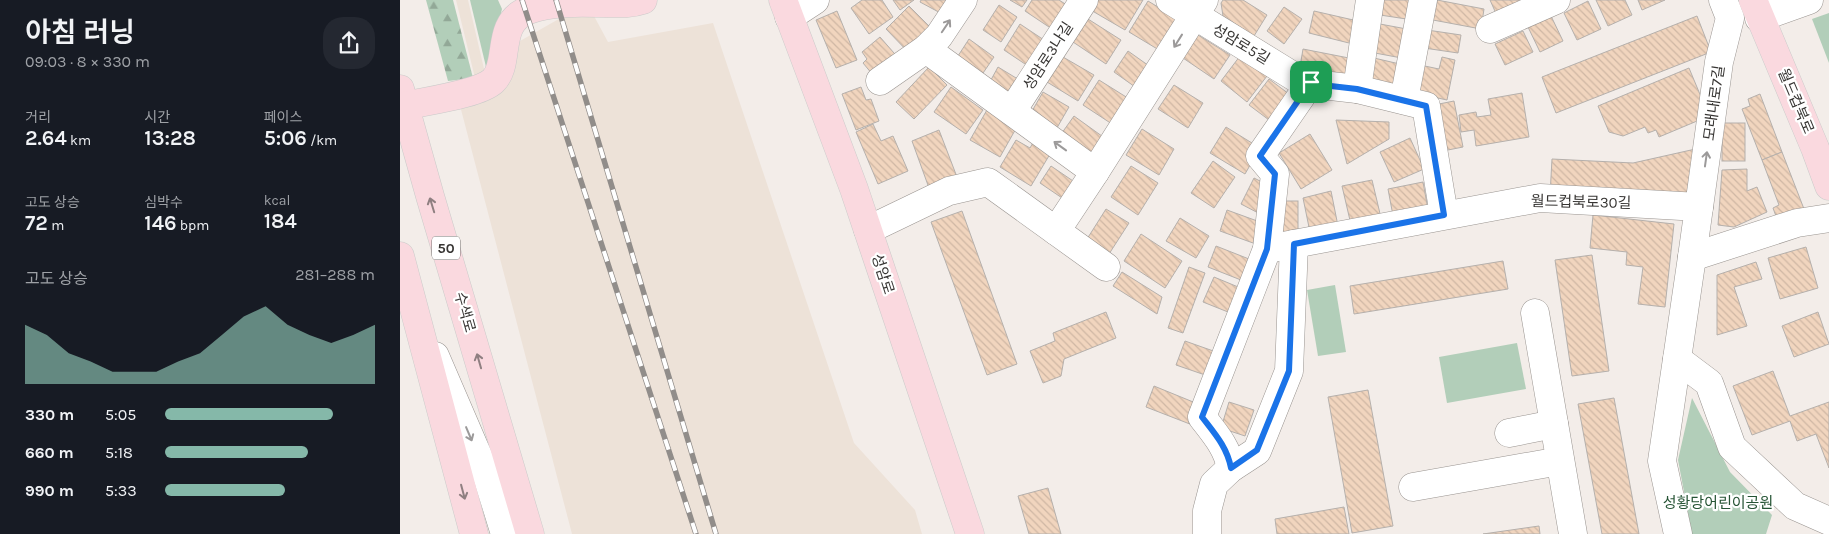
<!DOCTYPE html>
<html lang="ko">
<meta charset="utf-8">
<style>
body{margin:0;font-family:Karla,"Noto Sans KR",sans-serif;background:#242831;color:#f1f3f6;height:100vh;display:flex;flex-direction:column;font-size:19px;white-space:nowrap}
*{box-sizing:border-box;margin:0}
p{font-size:16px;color:#9ea1a6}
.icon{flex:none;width:28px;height:28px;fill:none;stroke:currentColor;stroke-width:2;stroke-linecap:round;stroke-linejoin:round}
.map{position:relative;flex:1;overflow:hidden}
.sheet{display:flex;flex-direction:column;background:#171b24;width:400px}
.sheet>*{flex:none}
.pin{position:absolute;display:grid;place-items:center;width:42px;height:42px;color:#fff;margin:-21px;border-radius:10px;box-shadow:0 2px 8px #0006}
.round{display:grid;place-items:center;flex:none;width:52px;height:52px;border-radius:20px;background:#242831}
.overview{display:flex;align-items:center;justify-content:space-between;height:85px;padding:0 25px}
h1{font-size:28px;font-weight:600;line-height:38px}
.metrics{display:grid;grid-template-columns:repeat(3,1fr);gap:8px;height:85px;padding:5px 25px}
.metrics div{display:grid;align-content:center}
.metrics b{font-size:21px;font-weight:600}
.metrics small{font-size:14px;font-weight:400}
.metrics p{font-size:14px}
.chart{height:140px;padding:10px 25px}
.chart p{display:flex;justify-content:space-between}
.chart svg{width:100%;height:90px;margin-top:5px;fill:#85b8a9;opacity:.7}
ul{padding:0 25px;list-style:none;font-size:16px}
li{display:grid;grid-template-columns:80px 60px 1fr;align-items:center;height:38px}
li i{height:12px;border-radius:6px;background:#85b8a9}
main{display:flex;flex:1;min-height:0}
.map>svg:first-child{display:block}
.built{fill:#ede2d8}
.green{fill:#b2ceb9}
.forest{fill:url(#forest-firs)}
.building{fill:url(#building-back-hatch);stroke:#b5b0ac}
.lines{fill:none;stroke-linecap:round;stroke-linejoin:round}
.minor-casing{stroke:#999490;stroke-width:29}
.major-casing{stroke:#cbcbca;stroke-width:29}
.minor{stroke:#fff;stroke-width:28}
.major{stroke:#fad9df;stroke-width:28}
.rail-casing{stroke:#918d8a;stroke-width:5.5}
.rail{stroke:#fff;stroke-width:4;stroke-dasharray:11;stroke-linecap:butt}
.oneway{stroke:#9c9a9a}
.oneway2{stroke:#8f7f81}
.route-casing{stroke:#fff;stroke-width:10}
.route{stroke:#1a73e8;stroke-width:6}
.labels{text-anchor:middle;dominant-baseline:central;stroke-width:4.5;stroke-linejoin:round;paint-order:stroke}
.shield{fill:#fff;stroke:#747271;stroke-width:1}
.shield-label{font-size:14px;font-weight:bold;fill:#383634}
.street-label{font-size:15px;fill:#383634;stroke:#fff}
.park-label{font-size:15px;fill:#265435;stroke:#fff}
</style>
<main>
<section class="sheet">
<div class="overview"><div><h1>아침 러닝</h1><p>09:03 · 8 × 330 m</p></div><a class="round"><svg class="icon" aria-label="share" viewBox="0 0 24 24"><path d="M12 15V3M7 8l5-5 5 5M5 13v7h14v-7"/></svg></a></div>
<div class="metrics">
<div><p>거리</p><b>2.64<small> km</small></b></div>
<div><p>시간</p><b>13:28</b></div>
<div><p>페이스</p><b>5:06<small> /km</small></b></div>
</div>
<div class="metrics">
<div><p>고도 상승</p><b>72<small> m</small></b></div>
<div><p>심박수</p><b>146<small> bpm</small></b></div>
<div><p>kcal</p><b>184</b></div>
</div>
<div class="chart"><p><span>고도 상승</span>281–288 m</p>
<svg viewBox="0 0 160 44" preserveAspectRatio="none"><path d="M0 44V15L10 20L20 29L30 33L40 38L50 38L60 38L70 33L80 29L90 20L100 11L110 6L120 15L130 20L140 24L150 20L160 15V44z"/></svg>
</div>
<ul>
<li><b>330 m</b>5:05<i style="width:80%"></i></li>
<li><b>660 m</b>5:18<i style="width:68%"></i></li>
<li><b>990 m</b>5:33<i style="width:57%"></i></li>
</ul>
</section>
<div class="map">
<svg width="1429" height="534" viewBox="0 0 1429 534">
<defs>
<pattern id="forest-firs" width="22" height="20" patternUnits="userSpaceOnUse" patternTransform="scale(1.25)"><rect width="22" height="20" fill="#b2ceb9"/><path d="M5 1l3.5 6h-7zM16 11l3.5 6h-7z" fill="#92a897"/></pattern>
<pattern id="building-back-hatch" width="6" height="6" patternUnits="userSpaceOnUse" patternTransform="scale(1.25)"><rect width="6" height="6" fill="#f1d5be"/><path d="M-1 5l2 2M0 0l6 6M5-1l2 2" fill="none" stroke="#cfb7a4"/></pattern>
</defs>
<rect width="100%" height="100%" fill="#f3ede9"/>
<polygon class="built" points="56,0 68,0 85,73 120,41 187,3 208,42 313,23 454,443 515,510 522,534 172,534 58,98 75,78"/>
<g class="green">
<polygon points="70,0 98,0 102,9 87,71"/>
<polygon points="1429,13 1429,63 1412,19"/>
<polygon points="935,285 946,352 918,356 907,290"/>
<polygon points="1117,343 1126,389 1047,403 1039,357"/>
<polygon points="1292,398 1330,472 1372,515 1366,534 1292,534 1278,460"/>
</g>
<polygon class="forest" points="26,0 53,0 73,78 48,81"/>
<g class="building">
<polygon points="462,0 482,0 493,17 469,34 451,8"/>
<polygon points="493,0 514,0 500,10"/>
<polygon points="521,0 555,0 546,16 520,2"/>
<polygon points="610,0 627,0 622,7"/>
<polygon points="632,0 659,0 670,7 655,31 625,11"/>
<polygon points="694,0 743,0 725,30 689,9"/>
<polygon points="823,0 843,0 867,15 854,36 823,16 821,3"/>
<polygon points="983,0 1016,0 1013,20 980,15"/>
<polygon points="1037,0 1084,9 1081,29 1033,20"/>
<polygon points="1090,0 1128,0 1098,18"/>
<polygon points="1196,0 1225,0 1232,15 1208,26"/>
<polygon points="1238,0 1265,0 1242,10"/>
<polygon points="748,1 778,19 759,50 729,32"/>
<polygon points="1188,1 1201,29 1177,40 1164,13"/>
<polygon points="599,5 617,17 601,42 583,30"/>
<polygon points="509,6 534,31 511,55 486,29"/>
<polygon points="884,7 902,19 884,44 867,31"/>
<polygon points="437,11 457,60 436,68 416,20"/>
<polygon points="914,11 962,22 957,45 909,33"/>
<polygon points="1151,16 1163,41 1140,52 1128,27"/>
<polygon points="1297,16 1311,52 1156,113 1142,77"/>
<polygon points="688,19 721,40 706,64 673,42"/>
<polygon points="620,24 647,42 631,68 604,50"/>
<polygon points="980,24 1012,30 1007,59 975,53"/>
<polygon points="1027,30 1061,35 1058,53 1024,48"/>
<polygon points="1123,31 1133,52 1105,65 1095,44"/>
<polygon points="798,35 830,55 814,79 783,58"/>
<polygon points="480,37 501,61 478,81 463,63 467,59 462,52"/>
<polygon points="569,39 594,57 581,76 556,59"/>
<polygon points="903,49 954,59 950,83 899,73"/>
<polygon points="728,51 752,68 738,89 714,72"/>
<polygon points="840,56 867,76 847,102 821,81"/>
<polygon points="663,57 694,75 678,101 647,82"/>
<polygon points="1042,57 1055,60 1047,100 1015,93 1020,65 1039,69"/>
<polygon points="974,58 1004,65 998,91 968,84"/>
<polygon points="529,67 547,85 514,119 496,102"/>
<polygon points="598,67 626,84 613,105 586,89"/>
<polygon points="1289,68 1309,116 1259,137 1256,130 1248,133 1245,127 1223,136 1209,132 1198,106"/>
<polygon points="869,79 897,100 877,126 849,105"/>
<polygon points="699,80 731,100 715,126 683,105"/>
<polygon points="774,85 803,103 788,128 758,109"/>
<polygon points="461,87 466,100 471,99 479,121 456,130 442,94"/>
<polygon points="551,87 583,110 566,134 534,112"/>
<polygon points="643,92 669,107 654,133 628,118"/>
<polygon points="1122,93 1129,137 1076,146 1074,130 1061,132 1059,115 1076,112 1077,117 1091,115 1088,99"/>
<polygon points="1360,94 1382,152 1362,160 1342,109 1350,106 1348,99"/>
<polygon points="1054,101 1063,147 1038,152 1029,106"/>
<polygon points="588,108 618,125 600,157 570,140"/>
<polygon points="674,116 706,139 692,160 659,137"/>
<polygon points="936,120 989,122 989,139 947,164"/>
<rect x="1322" y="123" width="23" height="38"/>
<polygon points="473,124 481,141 493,136 508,171 478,184 456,132"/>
<polygon points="826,127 860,148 845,174 810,153"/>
<polygon points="742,129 774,149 759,175 726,155"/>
<polygon points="539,130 557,177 529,188 512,141"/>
<polygon points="910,134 932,170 901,189 879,153"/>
<polygon points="1010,138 1024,169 994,182 980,152"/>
<polygon points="635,139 653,149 631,186 600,167 616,140 630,148"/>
<polygon points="1300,148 1293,203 1150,195 1152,159 1233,163"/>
<polygon points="1382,152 1404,209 1377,219 1373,208 1379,205 1362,160"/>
<polygon points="813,161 835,177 814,208 791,193"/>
<polygon points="651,166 676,183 665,200 640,183"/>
<polygon points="731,166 758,183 738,215 711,197"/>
<polygon points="1347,169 1347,191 1357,187 1367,212 1334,227 1318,225 1322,170"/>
<polygon points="854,178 866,184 864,216 841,204"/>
<polygon points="972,180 982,222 952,229 942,186"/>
<polygon points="1023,182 1029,215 994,221 988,189"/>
<polygon points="931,191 939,231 911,237 903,198"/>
<rect x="881" y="201" width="17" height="39"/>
<polygon points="706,209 729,223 709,254 687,239"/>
<polygon points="827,210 860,222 853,243 820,231"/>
<polygon points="562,211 617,364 587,375 531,222"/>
<polygon points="1193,215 1274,224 1265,307 1238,304 1243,267 1226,265 1227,252 1190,248"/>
<polygon points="780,218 809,236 796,258 766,241"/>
<polygon points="741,234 782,261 765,288 724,261"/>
<polygon points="816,246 849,259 841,280 808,267"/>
<polygon points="1406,247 1418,288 1380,299 1368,258"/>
<polygon points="1192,255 1209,371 1172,376 1155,260"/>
<polygon points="1103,261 1108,289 954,314 950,286"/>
<polygon points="1356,262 1362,279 1334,287 1347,326 1317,335 1317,275"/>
<polygon points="789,267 805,273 783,333 768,328"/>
<polygon points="722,272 762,297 757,314 713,286"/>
<polygon points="814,277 843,289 833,314 803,302"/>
<polygon points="706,312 716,338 664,359 661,376 643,383 630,351 655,341 653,333"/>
<polygon points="1418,312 1429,344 1394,357 1382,326"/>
<polygon points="785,341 819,353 811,377 776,365"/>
<polygon points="1373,371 1390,416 1429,402 1429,468 1416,434 1397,441 1390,421 1352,435 1333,386"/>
<polygon points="754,386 803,406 795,426 746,407"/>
<polygon points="968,390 993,526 952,533 928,397"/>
<polygon points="1214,398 1239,534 1202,534 1178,404"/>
<polygon points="829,402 854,410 845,436 821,428"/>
<polygon points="648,488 661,534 629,534 618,496"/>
<polygon points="944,507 949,534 877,534 875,519"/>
<polygon points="1139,526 1140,534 1083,534"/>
</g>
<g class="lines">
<defs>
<g id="minor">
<polyline points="770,0 898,79 922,85 957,89 1026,106 1044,215"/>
<polyline points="389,17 415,0"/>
<polyline points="1359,18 1409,0"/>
<polyline points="1090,29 1156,0"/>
<polyline points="526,49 695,172 804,0"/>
<polyline points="480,81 526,49 539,36 563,0"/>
<polyline points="957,89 970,0"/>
<polyline points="1004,100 1023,0"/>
<polyline points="612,111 684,0"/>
<polyline points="1299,207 1319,62 1330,18 1323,0"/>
<polyline points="468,230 549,191 588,182 706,267"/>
<polyline points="656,231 695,172"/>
<polyline points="867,249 1140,198 1299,207 1292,257 1397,223 1429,218"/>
<polyline points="1135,313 1173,534"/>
<polyline points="35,356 88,479 105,534"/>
<polyline points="1277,359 1309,383 1332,447 1395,506 1429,521"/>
<polyline points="1109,433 1154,424"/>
<path d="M 831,468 C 827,447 815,434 802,417 L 867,249 L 875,174 L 860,156 L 911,82"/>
<polyline points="1013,487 1160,461"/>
<polyline points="807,534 807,511 814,484 831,468 857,451 889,371 894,244"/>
<polyline points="1278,534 1262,461 1292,257"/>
</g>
<g id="major">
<polyline points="383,0 454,189 570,534"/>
<polyline points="1353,0 1415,148 1429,186"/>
<polyline points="0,89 30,196 130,534"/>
<path d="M 5,106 C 26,101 79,94 93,81 C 111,64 95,25 126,11 C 148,2 175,2 198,3 C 214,3 228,5 243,0"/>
<polyline points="0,256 74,534"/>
</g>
</defs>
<use href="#minor" class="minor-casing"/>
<use href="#major" class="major-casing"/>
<use href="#minor" class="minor"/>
<use href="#major" class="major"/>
<defs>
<g id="rail">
<polyline points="122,0 296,534"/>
<polyline points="156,0 316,534"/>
</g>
</defs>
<use href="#rail" class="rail-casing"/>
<use href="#rail" class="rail"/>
</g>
<defs><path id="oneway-shaft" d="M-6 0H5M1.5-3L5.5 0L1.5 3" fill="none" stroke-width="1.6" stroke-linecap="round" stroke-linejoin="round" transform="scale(1.25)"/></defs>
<g class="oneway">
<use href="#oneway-shaft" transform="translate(546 26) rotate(-56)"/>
<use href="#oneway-shaft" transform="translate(778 41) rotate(122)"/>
<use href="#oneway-shaft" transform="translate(660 146) rotate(-144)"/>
<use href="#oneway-shaft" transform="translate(1306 159) rotate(-82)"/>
<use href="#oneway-shaft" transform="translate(69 434) rotate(67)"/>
</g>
<g class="oneway2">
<use href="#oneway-shaft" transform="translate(32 205) rotate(-107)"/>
<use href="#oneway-shaft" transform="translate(79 361) rotate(-106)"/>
<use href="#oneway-shaft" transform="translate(63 492) rotate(75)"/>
</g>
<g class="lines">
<defs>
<path id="route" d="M 911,82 L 922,85 L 957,89 L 1026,106 L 1044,215 L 894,244 L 889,371 L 857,450 L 831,468 C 827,447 815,434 802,417 L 867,249 L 875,174 L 860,156 Z"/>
</defs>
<use href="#route" class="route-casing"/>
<use href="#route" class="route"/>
</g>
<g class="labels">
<rect class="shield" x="32" y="236.5" width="28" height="23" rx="4"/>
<g class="shield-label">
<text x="46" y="248">50</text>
</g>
<g class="street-label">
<text transform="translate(841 44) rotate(31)">성암로5길</text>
<text transform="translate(648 56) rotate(-57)">성암로3나길</text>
<text transform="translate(1396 101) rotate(67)">월드컵북로</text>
<text transform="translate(1314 103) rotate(-82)">모래내로7길</text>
<text transform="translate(1181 202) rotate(1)">월드컵북로30길</text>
<text transform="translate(483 274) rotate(72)">성암로</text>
<text transform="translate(65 312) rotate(74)">수색로</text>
</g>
<g class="park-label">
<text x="1318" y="503">성황당어린이공원</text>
</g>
</g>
</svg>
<div class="pin" style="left:911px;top:82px;background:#1e9e55"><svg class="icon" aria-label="arrive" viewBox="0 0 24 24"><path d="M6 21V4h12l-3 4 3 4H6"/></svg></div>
</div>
</main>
